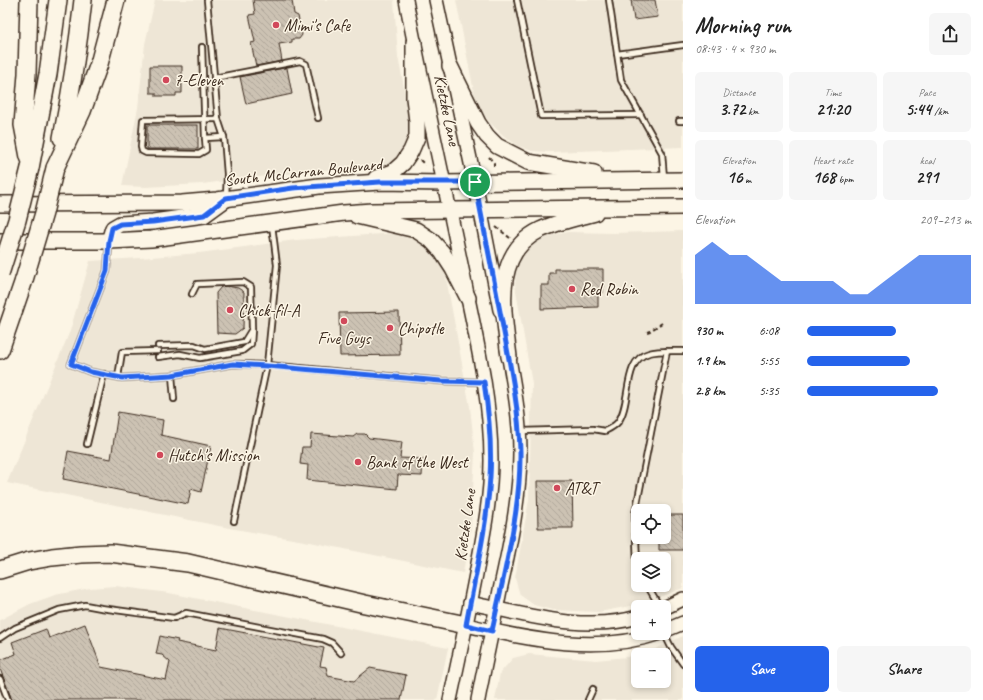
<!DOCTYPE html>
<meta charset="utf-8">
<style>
body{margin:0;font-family:Caveat,sans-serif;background:#f6f6f6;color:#222;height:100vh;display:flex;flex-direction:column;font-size:15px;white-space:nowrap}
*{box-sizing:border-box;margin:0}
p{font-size:13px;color:#767676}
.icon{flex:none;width:22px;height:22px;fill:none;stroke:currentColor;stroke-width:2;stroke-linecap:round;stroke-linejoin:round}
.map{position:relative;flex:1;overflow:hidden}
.sheet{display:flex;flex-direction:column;background:#fff;width:300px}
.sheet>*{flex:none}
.controls{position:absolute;left:631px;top:504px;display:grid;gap:8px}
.controls a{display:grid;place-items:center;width:40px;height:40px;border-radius:6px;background:#fff;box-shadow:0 2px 6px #0003;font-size:20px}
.pin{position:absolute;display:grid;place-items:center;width:34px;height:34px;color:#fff;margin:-17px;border:2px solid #fff;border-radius:50%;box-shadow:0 1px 4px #0007}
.round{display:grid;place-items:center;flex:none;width:42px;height:42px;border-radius:6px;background:#f6f6f6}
.head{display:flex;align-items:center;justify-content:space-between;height:68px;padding:0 12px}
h1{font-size:22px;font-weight:700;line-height:30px}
.metrics{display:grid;grid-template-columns:repeat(3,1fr);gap:6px;height:68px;padding:4px 12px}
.metrics div{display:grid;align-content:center;border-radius:6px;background:#f6f6f6;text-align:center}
.metrics b{font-size:17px;font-weight:700}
.metrics small{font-size:11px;font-weight:400}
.metrics p{font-size:11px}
.chart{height:112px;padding:8px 12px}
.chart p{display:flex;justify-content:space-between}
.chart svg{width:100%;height:72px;margin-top:4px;fill:#2563eb;opacity:.7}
.action{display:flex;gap:8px;margin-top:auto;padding:8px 12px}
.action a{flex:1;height:46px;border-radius:6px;background:#2563eb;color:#fff;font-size:16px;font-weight:700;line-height:46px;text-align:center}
.action a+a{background:#f6f6f6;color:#222}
ul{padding:0 12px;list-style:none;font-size:13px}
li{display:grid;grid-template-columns:64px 48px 1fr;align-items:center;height:30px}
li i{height:10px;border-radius:5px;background:#2563eb}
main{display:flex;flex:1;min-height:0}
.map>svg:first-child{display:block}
.built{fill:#eee6d6;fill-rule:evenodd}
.building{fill:url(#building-back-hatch);stroke:#3b2a1e}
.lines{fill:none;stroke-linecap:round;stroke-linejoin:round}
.lane-casing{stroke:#3b2a1e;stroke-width:8}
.secondary-casing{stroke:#3b2a1e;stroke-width:16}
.primary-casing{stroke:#3b2a1e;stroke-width:18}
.highway-casing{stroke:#3b2a1e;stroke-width:20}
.path{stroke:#3b2a1e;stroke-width:2;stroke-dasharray:4 3;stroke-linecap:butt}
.lane{stroke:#fcf5e5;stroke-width:4.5}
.secondary{stroke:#fcf5e5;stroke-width:13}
.primary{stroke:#fcf5e5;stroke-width:15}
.highway{stroke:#fcf5e5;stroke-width:17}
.highway-bridge-casing{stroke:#3b2a1e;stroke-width:20;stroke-linecap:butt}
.highway-bridge{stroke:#fcf5e5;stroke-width:17}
.route-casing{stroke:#fff;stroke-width:8}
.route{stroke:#2563eb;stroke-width:5}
.poi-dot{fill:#d1495b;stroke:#fcf5e5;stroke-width:1.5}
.labels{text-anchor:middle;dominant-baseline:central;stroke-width:3;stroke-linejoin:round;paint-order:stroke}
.poi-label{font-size:17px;fill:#3b2a1e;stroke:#fcf5e5;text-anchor:start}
.street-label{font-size:17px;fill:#3b2a1e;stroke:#fcf5e5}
</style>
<main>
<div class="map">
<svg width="683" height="700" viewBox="0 0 683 700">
<defs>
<pattern id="building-back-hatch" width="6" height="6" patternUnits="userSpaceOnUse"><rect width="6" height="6" fill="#ccc2b3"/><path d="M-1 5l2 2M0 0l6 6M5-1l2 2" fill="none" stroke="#b0a79a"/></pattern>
</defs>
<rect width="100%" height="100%" fill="#fcf5e5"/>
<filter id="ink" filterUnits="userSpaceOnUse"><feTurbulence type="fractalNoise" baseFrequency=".025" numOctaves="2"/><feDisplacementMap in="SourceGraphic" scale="8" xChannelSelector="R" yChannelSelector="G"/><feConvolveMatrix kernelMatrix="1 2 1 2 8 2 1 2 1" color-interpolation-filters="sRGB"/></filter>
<g filter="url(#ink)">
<g class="built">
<polygon points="155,0 394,0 398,57 411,123 409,141 397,159 383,167 364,166 240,179 202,184 146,187 122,186 138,108 145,44"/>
<polygon points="456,0 683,0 683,147 551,152 532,151 518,146 504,136 490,123 476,102"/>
<path d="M 683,231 L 683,588 L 641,604 L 599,612 L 552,610 L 534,605 L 520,595 L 515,578 L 529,500 L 532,384 L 515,285 L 516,269 L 525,251 L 543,237 L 568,232 L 613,233 ZM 638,511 L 664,511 L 664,537 L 638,537 ZM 638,559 L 664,559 L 664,585 L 638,585 Z"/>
<polygon points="396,233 416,237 430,248 445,272 470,407 475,453 471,526 463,573 310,542 229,528 7,483 70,331 90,261 140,258 199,253 296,240"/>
<polygon points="115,586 169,593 448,648 437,700 0,700 0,620 30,604 55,595 90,588"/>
<path d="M 683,636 L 683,700 L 495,700 L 500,673 L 513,658 L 529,654 L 596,660 L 627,657 L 649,652 ZM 638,655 L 664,655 L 664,681 L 638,681 Z"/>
</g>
<g class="building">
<polygon points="253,0 292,0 294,14 298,16 302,35 299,39 292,39 292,42 279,44 282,61 256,66 251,43 255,42 249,15 255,14"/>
<polygon points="631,0 655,0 658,17 634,20"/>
<polygon points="150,66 182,66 182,93 176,93 176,96 156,96 156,93 150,93"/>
<polygon points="284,68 287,68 292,94 246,104 240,77"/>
<rect x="147" y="125" width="51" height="24"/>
<polygon points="555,269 603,269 603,293 598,293 598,307 541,309 541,285 549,285 549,273 555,273"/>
<polygon points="226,286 238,288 244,292 243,328 235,334 217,333 216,293 221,287"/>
<polygon points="399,312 400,355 340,356 339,313"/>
<polygon points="118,412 163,420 161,435 211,446 201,492 191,489 188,504 63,479 68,451 111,459"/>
<polygon points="311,434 353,437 357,434 365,434 369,438 402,442 400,458 423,459 422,476 398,475 397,489 307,480 308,465 300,464 302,447 310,447"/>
<polygon points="537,481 572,481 573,528 538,528"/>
<polygon points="664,515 683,515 683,550 659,550 659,537 664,537"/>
<polygon points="85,624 101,667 166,680 170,662 162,655 156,654 160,636 178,640 177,642 216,650 220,628 324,648 320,666 326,667 328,676 354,681 370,668 406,675 401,700 12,700 0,669 0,660 16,654 12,642 46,629 49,638"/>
</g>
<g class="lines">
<defs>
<g id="lane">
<polyline points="207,0 218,119 224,137 227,174 226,197"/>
<polyline points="517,0 541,116 641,115"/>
<polyline points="609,0 621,80 662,153 664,178"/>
<polyline points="202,47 205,138 224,137"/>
<polyline points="617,54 683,45"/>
<polyline points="214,78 300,61 306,64 318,118"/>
<polyline points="679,121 683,121"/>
<polyline points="205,138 206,150 199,154 146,153 142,151 141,147 143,120 218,119"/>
<polyline points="109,243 107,271 71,364 91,372 122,378 172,375 233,364 267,365 441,381 482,382"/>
<polyline points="158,346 194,345 205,349 244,342 252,329 251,287 243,282 197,284 192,294"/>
<polyline points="158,357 180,354 200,358 242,351 251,344 252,330"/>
<polyline points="172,375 174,399"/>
<polyline points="118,377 122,352 158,351"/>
<path d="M 521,431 L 593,429 L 605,431 C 609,429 615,426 618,422 C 632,403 622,360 649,353 C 659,350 672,351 683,351"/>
<polyline points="87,444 104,374"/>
<polyline points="234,521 267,365 277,265 272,225"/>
<polyline points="638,568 637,564 635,514 667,351"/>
<polyline points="647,585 660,607"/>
<polyline points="664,633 671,647 683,664"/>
<polyline points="0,638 15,628 59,610 85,605 101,608 174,618 186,613 323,639 332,643 341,653"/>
<polyline points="0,679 8,700"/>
<polyline points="588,700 593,689"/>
</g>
<g id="secondary">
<path d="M 406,0 C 424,95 446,189 465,284 C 477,342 491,401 491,460 C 491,498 483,537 476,574 C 468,616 459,658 450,700"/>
<polyline points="436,0 475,182 500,310"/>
<path d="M 470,603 C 524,614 583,633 638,617"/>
<polyline points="664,608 683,599"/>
<path d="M 466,625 C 529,639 596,655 660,633"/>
<polyline points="664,631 683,623"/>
<path d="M 478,700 C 485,663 493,627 500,590 C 510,545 520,498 520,452 C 520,417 513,381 507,347"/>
</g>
<g id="primary">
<polyline points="450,66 478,123 487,136 497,146 528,162 594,173"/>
<polyline points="376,178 393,172 403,163 411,151 417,137 417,121 414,98 414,42"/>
<polyline points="0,204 182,203 217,200 319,186 380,182 443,183 683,180"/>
<polyline points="357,216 416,230 431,240 442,252 453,269 468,298"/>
<polyline points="0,241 109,241 151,239 344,213 372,211 683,207"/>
<polyline points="109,241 113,228 120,224 153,222 204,215 226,199"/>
<path d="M 509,357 C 504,313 491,254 540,230 C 557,222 577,218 595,213"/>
</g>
<g id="highway">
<polyline points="29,0 27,74 23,125 29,157"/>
<path d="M 62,138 C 71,92 78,46 83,0"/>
<polyline points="30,168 48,74 58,0"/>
<polyline points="55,168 82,111 99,64 116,0"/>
<polyline points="0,350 24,280"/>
<polyline points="0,570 29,561 52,557 81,554 110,553 188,563 365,604 466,625"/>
</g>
</defs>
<use href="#lane" class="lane-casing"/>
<use href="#secondary" class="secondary-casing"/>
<use href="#primary" class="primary-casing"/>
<use href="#highway" class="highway-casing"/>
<g class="path">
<polyline points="489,157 494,163 494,166"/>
<polyline points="420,160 425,165"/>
<polyline points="496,227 510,238"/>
<polyline points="647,332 650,331 662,323"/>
</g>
<use href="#lane" class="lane"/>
<use href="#secondary" class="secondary"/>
<use href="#primary" class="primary"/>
<use href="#highway" class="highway"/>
<defs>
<g id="highway-bridge">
<polyline points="0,274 17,220 30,168"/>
<polyline points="24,280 44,213 55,168"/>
</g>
</defs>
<use href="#highway-bridge" class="highway-bridge-casing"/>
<use href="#highway-bridge" class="highway-bridge"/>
</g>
</g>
<g class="lines" filter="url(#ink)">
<defs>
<path id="route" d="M 380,182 L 475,182 C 484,228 493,275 502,322 C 510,364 519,408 520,451 C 521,511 504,572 492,631 L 466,625 C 475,576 487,527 490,477 C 492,445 489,414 484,382 L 441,381 L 267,366 L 233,364 L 172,375 L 122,378 L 91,372 L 71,364 L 107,271 L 109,241 L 112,228 L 120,224 L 153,222 L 204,215 L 226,198 L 293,188 Z"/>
</defs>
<use href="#route" class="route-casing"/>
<use href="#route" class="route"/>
</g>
<g class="poi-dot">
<circle cx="276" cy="25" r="4"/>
<circle cx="166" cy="80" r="4"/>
<circle cx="572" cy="289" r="4"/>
<circle cx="230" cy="310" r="4"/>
<circle cx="344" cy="321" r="4"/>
<circle cx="390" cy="328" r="4"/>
<circle cx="160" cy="455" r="4"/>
<circle cx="358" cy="462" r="4"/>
<circle cx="557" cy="488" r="4"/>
</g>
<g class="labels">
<g class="poi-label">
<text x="284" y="25">Mimi's Cafe</text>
<text x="174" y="80">7-Eleven</text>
<text x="580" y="289">Red Robin</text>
<text x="238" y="310">Chick-fil-A</text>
<text x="398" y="328">Chipotle</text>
<text x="344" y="338" text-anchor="middle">Five Guys</text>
<text x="168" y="455">Hutch's Mission</text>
<text x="366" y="462">Bank of the West</text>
<text x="565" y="488">AT&amp;T</text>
</g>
<g class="street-label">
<text transform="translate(447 110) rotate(78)">Kietzke Lane</text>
<text transform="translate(303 172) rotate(-6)">South McCarran Boulevard</text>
<text transform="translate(465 525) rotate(-82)">Kietzke Lane</text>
</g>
</g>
</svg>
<div class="controls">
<a><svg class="icon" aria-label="locate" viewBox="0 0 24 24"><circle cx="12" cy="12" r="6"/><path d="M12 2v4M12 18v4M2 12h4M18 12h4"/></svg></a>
<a><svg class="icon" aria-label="layers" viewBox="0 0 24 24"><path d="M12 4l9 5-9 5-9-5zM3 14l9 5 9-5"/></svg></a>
<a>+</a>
<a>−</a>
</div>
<div class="pin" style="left:475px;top:182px;background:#1e9e55"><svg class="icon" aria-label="arrive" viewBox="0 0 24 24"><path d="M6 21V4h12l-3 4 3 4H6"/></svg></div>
</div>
<section class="sheet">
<div class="head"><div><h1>Morning run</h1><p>08:43 · 4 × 930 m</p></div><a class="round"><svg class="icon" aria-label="share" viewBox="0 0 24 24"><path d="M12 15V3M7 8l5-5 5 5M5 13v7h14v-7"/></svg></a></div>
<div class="metrics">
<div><p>Distance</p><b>3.72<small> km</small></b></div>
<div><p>Time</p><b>21:20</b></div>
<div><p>Pace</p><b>5:44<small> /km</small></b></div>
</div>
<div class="metrics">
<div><p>Elevation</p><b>16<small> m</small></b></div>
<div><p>Heart rate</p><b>168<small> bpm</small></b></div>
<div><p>kcal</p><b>291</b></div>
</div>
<div class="chart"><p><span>Elevation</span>209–213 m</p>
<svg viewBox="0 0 160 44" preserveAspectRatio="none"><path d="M0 44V14L10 6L20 14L30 14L40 22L50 30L60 30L70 30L80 30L90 38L100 38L110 30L120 22L130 14L140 14L150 14L160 14V44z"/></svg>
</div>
<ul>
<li><b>930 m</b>6:08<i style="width:54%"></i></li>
<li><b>1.9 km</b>5:55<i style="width:63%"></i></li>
<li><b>2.8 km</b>5:35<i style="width:80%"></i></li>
</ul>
<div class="action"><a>Save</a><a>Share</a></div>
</section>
</main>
